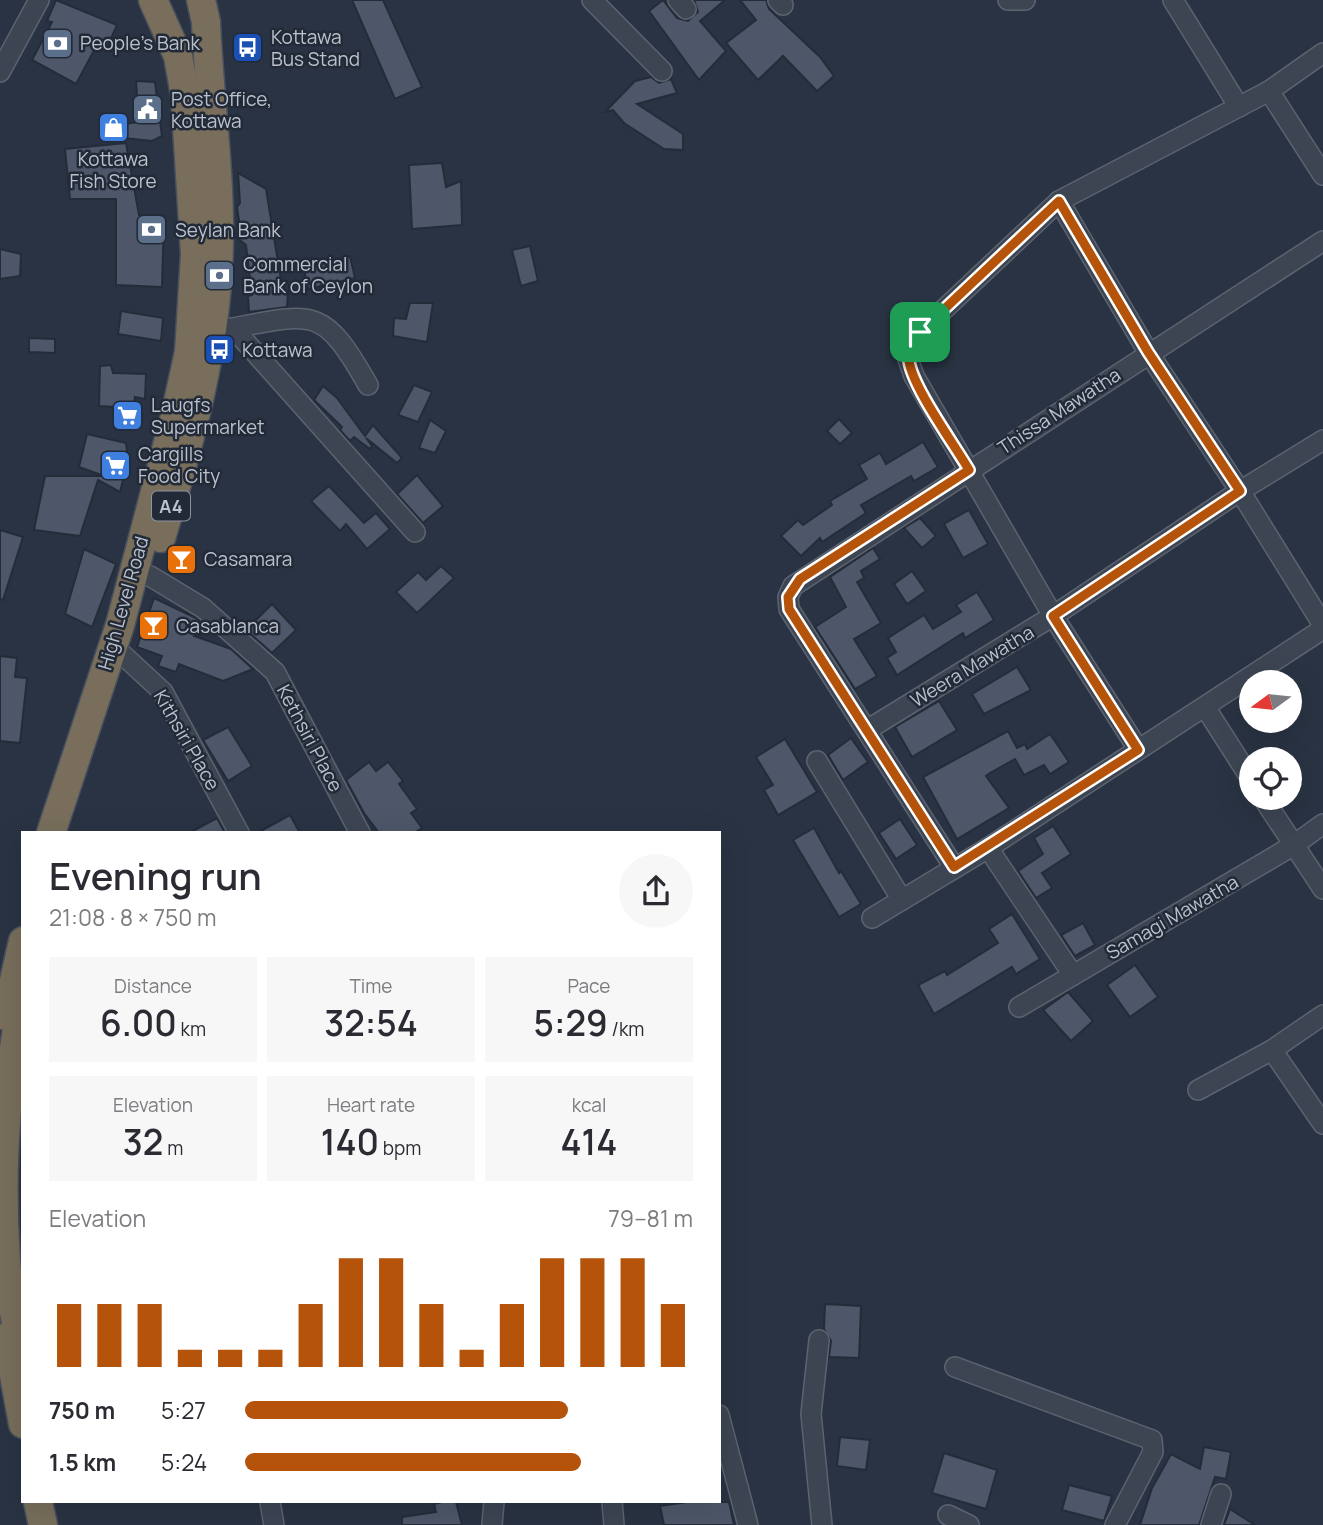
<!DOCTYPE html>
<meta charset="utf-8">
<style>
body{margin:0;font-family:Manrope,sans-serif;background:#f7f7f7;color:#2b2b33;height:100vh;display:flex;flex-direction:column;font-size:26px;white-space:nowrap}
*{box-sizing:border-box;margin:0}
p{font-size:23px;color:#7c7c81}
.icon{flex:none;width:38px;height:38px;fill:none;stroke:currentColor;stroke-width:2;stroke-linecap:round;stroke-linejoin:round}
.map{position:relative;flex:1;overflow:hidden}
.drawer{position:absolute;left:21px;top:831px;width:700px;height:672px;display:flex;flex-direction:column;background:#fff;border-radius:0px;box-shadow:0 7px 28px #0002}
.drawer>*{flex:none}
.needle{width:46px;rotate:255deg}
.fabs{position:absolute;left:1239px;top:670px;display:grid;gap:14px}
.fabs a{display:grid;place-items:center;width:63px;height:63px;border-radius:50%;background:#fff;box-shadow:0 7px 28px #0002;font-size:35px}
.pin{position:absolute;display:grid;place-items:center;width:60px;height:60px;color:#fff;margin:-30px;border-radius:14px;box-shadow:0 4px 10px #0006}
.round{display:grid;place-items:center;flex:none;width:74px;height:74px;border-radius:37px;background:#f7f7f7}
.overview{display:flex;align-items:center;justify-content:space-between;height:119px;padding:0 28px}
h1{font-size:38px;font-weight:600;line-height:52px}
.stats{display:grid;grid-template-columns:repeat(3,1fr);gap:10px;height:119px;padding:7px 28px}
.stats div{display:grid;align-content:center;border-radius:0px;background:#f7f7f7;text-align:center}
.stats b{font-size:35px;font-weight:600}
.stats small{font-size:19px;font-weight:400}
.stats p{font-size:19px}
.chart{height:196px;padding:14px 28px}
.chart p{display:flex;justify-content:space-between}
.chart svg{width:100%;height:126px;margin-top:7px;stroke:#b45309;stroke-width:6}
ul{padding:0 28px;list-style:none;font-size:23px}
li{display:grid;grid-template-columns:112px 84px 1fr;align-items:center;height:52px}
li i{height:18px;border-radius:9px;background:#b45309}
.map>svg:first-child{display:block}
.building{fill:#4d5769;stroke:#242c3a;stroke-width:2}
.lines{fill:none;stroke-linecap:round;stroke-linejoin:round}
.minor-casing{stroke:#5c6370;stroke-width:22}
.highway-casing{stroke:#48505d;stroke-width:31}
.minor{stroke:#3d4553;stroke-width:19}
.highway{stroke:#786e5b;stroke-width:28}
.route-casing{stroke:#fff;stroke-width:14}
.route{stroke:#b45309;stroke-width:9}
.labels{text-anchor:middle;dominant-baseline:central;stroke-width:5;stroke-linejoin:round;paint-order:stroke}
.shield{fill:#222a38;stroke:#8d94a0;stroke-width:2}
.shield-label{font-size:18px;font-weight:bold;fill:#bbc1cc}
.poi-label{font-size:19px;fill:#bbc1cc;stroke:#222a38;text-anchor:start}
.street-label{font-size:19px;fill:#bbc1cc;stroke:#222a38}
</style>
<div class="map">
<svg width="1323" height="1525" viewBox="0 0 1323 1525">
<rect width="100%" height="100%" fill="#293343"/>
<g class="building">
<polygon points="56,0 117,25 107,47 98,43 76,84 32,60 52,22 47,21"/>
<polygon points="352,0 383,0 422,87 395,99"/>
<polygon points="663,0 677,18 688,21 698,12 694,0 725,0 700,21 726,51 699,80 649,11"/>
<polygon points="740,0 766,0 769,9 820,57 834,76 817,91 783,56 758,80 726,43 756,20"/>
<polygon points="651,77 659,83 671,79 677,93 637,104 683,134 683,150 664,149 624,123 613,110 605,112 635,81"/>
<polygon points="136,81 155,82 162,136 152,141 124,138 124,124 139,122"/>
<polygon points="126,143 139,215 164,215 162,287 116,285 116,199 70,199 65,149"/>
<polygon points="442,163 446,187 461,181 462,225 412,229 409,165"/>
<polygon points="238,173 266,189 283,292 288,292 287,307 249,312 248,296 252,295 246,245 236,237 241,234 237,207 240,203"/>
<polygon points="530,246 538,281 521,286 512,250"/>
<polygon points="0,249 21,254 20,276 0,279"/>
<polygon points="350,256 355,278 308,289 304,269"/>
<polygon points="410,303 433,303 427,342 393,336 394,318 406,319"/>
<polygon points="121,311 163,318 161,341 118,334"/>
<polygon points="29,338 55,339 55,353 29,352"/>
<polygon points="111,365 113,373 146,374 145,399 135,397 133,408 99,406 100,366"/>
<polygon points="414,385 432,392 418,422 398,415"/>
<polygon points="323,386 337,398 365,436 373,425 402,458 397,463 366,438 372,446 370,449 354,437 350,441 340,430 342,427 314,400"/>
<polygon points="839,419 852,433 840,444 827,431"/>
<polygon points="430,420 446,431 435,453 419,448"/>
<polygon points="87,434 126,443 128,460 120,492 98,480 80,536 34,530 45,476 104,476 79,467"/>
<polygon points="923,442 938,467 914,481 911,476 861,505 866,513 822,542 820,538 801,556 781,536 798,520 803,525 832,505 830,501 867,479 859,465 880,453 886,464"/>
<polygon points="417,475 443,506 423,523 397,494"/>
<polygon points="329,486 364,523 376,513 390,529 367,549 346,524 340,531 311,501"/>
<polygon points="969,510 988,544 963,558 944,524"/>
<polygon points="920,518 936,536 922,548 904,528"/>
<polygon points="0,530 23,537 3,600 0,599"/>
<polygon points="873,548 880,559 861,571 864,578 857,582 881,623 854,639 877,676 855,689 815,627 846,607 830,577"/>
<polygon points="84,549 116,564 92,627 65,614"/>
<polygon points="441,566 454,578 417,613 396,592 418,572 426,580"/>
<polygon points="912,571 926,591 907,604 894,584"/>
<polygon points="977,592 994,620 965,638 963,633 897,675 887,658 896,652 888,638 924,615 933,629 961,612 956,605"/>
<polygon points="154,598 196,618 200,621 194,636 231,649 253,669 223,681 179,664 176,672 158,666 162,656 137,647"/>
<polygon points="272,604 296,630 272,653 246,630"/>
<polygon points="0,656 17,658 15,677 27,678 20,743 0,741"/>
<polygon points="1017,667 1031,690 984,714 972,694"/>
<polygon points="939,701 957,730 912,757 895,727"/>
<polygon points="228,727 252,766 228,781 203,740"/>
<polygon points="1008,731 1017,748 1025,744 1027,749 1050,734 1069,762 1050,774 1044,765 1024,775 1015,759 990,773 986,776 1009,808 957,839 923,777"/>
<polygon points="851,738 868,762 843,780 828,755"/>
<polygon points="785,739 817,792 778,815 764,790 773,785 756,757"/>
<polygon points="369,762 376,771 388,762 403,781 399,784 417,809 411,813 422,828 414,833 379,833 364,813 346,780"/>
<polygon points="290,815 300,833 257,833"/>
<polygon points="217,818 225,833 189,833"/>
<polygon points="900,819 917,845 896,859 879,833"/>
<polygon points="1053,826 1071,854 1042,873 1052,888 1036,898 1018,871 1043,854 1034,838"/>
<polygon points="814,828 839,873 841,871 861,904 839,917 793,840"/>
<polygon points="1012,914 1040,959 1016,974 1012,967 934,1014 918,985 945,971 947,975 998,943 989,929"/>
<polygon points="1083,923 1095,945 1075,956 1061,935"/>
<polygon points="1135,965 1158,997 1130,1017 1107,985"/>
<polygon points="1068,992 1093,1021 1071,1041 1043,1010"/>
<polygon points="825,1304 861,1306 859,1358 829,1357 831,1341 824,1329"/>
<polygon points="840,1437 870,1440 866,1470 837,1466"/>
<polygon points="1204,1447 1231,1452 1226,1479 1215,1477 1199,1525 1140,1525 1152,1488 1171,1454 1200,1469"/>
<polygon points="944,1453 997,1470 986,1509 932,1493"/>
<polygon points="1069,1485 1112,1496 1104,1521 1062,1510"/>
<polygon points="442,1502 456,1502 462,1525 402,1525 402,1517 436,1512 434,1504"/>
<polygon points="687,1502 729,1502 734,1525 664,1525 660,1506"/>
<polygon points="1230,1509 1255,1525 1224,1525"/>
</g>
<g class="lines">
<defs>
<g id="minor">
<polyline points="592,0 662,71"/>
<polyline points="678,0 686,9"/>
<polyline points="778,0 783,5"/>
<polyline points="1008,0 1025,0"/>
<polyline points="1173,0 1239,107"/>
<polyline points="0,72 39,0"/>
<polyline points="1269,91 1323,175"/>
<polyline points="1059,201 1148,352 1240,491 1323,625"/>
<path d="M 233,328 C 316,312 324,308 368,385"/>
<polyline points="212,329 233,328 415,532"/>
<polyline points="150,576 203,608 275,672 360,833"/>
<polyline points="123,655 163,692 239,833"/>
<polyline points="1205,707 1251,779"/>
<polyline points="867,730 1053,616 1240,491 1323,440"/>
<polyline points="1138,749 1053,616 914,376 908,359 920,332 1059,201 1269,91 1323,53"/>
<polyline points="817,761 902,900"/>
<polyline points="1263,798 1323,889"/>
<polyline points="988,848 1073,975"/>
<polyline points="954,867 789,609 788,597 793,586 1323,241"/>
<polyline points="872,918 988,848 1323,629"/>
<polyline points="1019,1007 1294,845 1323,824"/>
<polyline points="1272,1050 1323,1124"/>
<polyline points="1198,1090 1272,1050 1323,1015"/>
<polyline points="819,1340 811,1414 822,1525"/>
<polyline points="955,1367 1152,1440 1153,1452 1115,1525"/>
<polyline points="719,1415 748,1525"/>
<polyline points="270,1502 274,1525"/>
<polyline points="612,1502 614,1525"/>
<polyline points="948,1515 969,1525"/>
<polyline points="492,1525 494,1502"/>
<polyline points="1211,1525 1221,1494"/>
</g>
<g id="highway">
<path d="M 161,538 C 191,439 218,345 219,240 C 220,168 209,94 206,22 L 201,0"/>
<polyline points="51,833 120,625 175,416 189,352 195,254 185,95 178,56 153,0"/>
<path d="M 23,997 C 5,1085 0,1171 6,1260 C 8,1292 17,1324 23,1356"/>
<polyline points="6,1016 23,941"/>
<polyline points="7,1337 23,1424"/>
<polyline points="38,1502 43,1525"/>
</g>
</defs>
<use href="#minor" class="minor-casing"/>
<use href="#highway" class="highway-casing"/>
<use href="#minor" class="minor"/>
<use href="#highway" class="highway"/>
</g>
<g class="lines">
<defs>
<path id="route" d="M 1059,201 L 1148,352 L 1240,491 L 1053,616 L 1138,750 L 954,867 L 789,609 L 788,597 L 800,579 L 969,470 C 954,444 913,388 909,361 C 907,351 915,340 920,332 Z"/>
</defs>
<use href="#route" class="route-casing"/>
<use href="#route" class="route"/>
</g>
<defs>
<symbol id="bank-square" viewBox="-11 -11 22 22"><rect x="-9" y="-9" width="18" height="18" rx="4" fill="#5c6f8a" stroke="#222a38"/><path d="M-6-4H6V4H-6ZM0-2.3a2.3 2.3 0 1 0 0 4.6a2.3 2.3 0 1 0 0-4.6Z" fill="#fff"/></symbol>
<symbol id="bus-square" viewBox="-11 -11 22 22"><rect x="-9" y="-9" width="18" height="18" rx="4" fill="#1a4fb4" stroke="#222a38"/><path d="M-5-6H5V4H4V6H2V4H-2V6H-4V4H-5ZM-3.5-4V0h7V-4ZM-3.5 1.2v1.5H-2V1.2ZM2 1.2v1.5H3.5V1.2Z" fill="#fff"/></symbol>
<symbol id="civic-square" viewBox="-11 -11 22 22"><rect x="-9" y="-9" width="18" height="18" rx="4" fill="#5c6f8a" stroke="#222a38"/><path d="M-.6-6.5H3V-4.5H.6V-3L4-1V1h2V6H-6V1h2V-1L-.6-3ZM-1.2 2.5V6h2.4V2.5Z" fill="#fff"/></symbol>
<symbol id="shop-square" viewBox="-11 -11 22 22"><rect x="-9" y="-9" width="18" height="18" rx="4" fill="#3f7fe0" stroke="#222a38"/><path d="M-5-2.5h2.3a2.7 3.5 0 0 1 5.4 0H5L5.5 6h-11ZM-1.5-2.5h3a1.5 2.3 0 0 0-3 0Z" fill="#fff"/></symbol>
<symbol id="supermarket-square" viewBox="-11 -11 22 22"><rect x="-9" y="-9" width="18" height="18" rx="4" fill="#3f7fe0" stroke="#222a38"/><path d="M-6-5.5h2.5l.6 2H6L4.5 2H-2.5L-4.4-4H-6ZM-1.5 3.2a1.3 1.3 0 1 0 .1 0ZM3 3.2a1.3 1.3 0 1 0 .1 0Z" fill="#fff"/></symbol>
<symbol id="bar-square" viewBox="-11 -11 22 22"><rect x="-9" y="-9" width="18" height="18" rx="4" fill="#e8710a" stroke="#222a38"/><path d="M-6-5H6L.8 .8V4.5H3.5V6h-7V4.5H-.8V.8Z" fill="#fff"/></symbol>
</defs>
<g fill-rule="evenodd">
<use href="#bank-square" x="40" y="26" width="35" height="35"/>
<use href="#bus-square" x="230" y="30" width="35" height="35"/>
<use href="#civic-square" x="130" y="92" width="35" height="35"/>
<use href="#shop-square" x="96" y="110" width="35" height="35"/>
<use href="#bank-square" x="134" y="212" width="35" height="35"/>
<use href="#bank-square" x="202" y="258" width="35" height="35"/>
<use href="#bus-square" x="202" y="332" width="35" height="35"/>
<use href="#supermarket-square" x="110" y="398" width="35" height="35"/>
<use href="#supermarket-square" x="98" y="448" width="35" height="35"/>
<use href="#bar-square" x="164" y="542" width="35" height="35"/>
<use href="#bar-square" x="136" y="608" width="35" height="35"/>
</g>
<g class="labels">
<rect class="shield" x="152" y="491.5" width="38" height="29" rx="5"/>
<g class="shield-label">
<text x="171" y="506">A4</text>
</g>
<g class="poi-label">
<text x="271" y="37">Kottawa<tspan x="271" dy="22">Bus Stand</tspan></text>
<text x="80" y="43">People's Bank</text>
<text x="171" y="99">Post Office,<tspan x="171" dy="22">Kottawa</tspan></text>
<text x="113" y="159" text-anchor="middle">Kottawa<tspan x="113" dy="22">Fish Store</tspan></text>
<text x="175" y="230">Seylan Bank</text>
<text x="243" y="264">Commercial<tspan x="243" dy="22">Bank of Ceylon</tspan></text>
<text x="242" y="350">Kottawa</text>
<text x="151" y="405">Laugfs<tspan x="151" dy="22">Supermarket</tspan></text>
<text x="138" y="454">Cargills<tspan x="138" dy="22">Food City</tspan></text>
<text x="204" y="559">Casamara</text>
<text x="176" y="626">Casablanca</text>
</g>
<g class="street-label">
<text transform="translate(1059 411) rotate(-33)">Thissa Mawatha</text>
<text transform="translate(123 603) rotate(-74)">High Level Road</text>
<text transform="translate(972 666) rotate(-31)">Weera Mawatha</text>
<text transform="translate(310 738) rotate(62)">Kethsiri Place</text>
<text transform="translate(187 740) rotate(60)">Kithsiri Place</text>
<text transform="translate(1172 917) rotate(-30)">Samagi Mawatha</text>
</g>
</g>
</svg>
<div class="fabs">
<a><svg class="needle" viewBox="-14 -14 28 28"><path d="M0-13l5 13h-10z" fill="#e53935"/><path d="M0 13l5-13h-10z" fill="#7c7c81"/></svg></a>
<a><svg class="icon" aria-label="locate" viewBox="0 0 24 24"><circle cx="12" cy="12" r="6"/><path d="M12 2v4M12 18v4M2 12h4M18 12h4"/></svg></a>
</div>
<div class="pin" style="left:920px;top:332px;background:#1e9e55"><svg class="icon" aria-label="arrive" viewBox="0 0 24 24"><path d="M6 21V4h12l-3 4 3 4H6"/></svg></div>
<section class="drawer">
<div class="overview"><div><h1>Evening run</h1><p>21:08 · 8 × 750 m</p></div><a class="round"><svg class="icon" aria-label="share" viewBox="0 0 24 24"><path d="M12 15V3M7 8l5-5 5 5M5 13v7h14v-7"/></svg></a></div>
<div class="stats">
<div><p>Distance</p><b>6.00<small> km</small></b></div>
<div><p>Time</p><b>32:54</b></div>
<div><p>Pace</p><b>5:29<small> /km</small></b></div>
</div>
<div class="stats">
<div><p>Elevation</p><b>32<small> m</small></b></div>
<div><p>Heart rate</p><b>140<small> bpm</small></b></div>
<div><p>kcal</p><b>414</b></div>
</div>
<div class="chart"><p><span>Elevation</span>79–81 m</p>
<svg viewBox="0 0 160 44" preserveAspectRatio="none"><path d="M5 44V22M15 44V22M25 44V22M35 44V38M45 44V38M55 44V38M65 44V22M75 44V6M85 44V6M95 44V22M105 44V38M115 44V22M125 44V6M135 44V6M145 44V6M155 44V22"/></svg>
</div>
<ul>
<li><b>750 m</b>5:27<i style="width:72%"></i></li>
<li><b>1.5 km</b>5:24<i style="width:75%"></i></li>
</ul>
</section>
</div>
